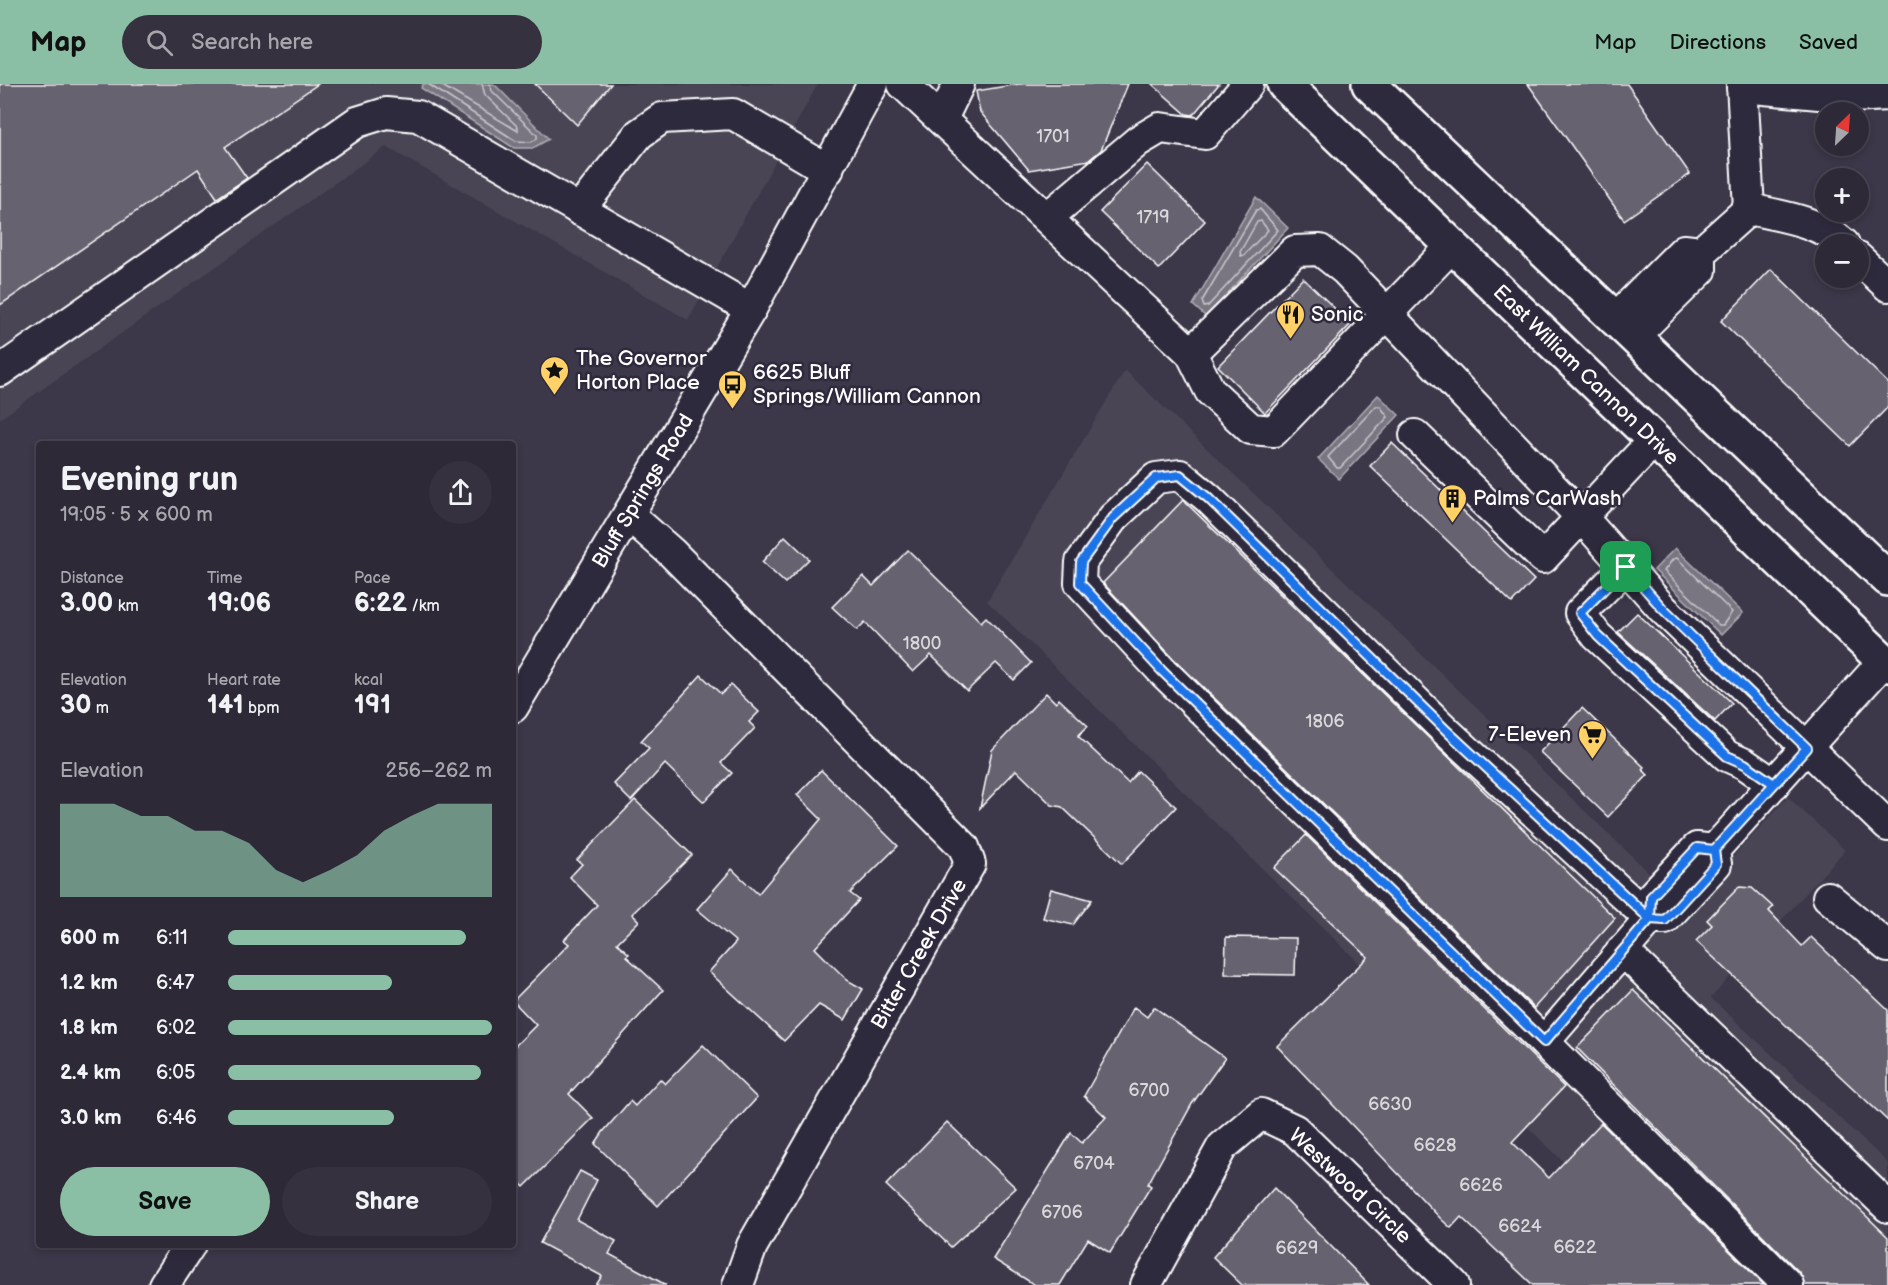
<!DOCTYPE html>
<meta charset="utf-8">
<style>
body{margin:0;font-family:"Balsamiq Sans",sans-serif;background:#35313f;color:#f1f3f6;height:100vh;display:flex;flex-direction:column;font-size:22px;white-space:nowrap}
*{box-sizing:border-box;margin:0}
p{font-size:20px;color:#a7a6ad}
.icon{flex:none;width:33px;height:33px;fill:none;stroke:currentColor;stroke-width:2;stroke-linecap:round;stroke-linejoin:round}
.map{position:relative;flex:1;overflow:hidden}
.sheet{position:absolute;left:36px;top:357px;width:480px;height:807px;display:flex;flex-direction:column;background:#2d2937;border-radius:6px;box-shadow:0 3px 9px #0003,0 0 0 2px #484552}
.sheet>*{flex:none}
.needle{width:39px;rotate:25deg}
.fabs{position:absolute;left:1815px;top:18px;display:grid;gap:12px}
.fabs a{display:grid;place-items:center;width:54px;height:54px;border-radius:50%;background:#2d2937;box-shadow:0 3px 9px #0003,0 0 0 2px #484552;font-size:30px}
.pin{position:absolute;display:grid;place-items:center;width:51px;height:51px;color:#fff;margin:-26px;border-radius:12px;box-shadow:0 3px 9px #0006}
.round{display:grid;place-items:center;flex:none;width:63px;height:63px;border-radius:32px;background:#35313f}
.summary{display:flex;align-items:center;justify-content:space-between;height:102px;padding:0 24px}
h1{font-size:33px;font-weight:700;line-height:45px}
.figures{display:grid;grid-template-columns:repeat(3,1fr);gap:9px;height:102px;padding:6px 24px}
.figures div{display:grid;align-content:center}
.figures b{font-size:26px;font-weight:700}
.figures small{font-size:16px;font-weight:400}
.figures p{font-size:16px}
.chart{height:168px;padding:12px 24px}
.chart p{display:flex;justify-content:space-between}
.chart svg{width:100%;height:108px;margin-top:6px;fill:#8abfa5;opacity:.7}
.cta{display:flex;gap:12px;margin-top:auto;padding:12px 24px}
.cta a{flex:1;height:69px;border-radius:36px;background:#8abfa5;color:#111;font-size:24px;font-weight:700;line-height:69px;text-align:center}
.cta a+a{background:#35313f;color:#f1f3f6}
ul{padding:0 24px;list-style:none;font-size:20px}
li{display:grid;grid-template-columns:96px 72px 1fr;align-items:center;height:45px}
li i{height:15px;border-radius:8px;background:#8abfa5}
header{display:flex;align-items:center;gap:36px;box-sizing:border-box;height:84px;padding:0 30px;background:#8abfa5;color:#111}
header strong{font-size:28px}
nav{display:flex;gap:33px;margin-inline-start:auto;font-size:21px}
.search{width:420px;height:54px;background:#35313f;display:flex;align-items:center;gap:15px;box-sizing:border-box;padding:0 21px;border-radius:33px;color:#a7a6ad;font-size:22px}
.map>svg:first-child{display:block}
.built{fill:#494455}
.water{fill:#797682;stroke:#afadb4;stroke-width:1.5}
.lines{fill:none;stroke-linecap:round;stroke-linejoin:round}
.shore{stroke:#c9c8cd;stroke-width:1.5}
.building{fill:#666270;stroke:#fff;stroke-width:1.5}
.minor-casing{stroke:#fff;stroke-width:34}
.major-casing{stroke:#fff;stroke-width:38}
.minor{stroke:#2f2a3d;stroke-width:30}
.major{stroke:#2f2a3d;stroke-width:33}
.route-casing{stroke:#fff;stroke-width:12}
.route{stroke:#1a73e8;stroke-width:8}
.labels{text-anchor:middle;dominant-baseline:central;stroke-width:5;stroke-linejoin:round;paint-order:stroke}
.number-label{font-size:18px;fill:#d9d8db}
.poi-label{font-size:21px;fill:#fff;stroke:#2f2a3d;text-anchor:start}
.street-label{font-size:21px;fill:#fff;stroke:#2f2a3d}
</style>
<header>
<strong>Map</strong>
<div class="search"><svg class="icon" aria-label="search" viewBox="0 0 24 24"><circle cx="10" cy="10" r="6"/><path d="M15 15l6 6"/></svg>Search here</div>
<nav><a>Map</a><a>Directions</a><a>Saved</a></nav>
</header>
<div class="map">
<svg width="1888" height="1201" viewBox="0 0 1888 1201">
<rect width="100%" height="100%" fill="#3c3749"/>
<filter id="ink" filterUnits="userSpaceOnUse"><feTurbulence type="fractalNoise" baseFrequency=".0167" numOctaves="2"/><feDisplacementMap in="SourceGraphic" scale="12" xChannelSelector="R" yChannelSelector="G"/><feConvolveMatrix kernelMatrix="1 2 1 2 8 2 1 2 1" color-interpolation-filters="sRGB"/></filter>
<g filter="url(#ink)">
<g class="built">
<polygon points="0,0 818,0 688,236 386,63 0,335"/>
<polygon points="1125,286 1686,824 1788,713 1845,766 1711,914 1888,1079 1888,1201 1690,1201 987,517"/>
</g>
<g class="water">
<polygon points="423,0 494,0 549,55 533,64 514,64 421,4"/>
<polygon points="1256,113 1288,144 1206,233 1193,221"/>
<polygon points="1378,311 1399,331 1339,395 1318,375"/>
<polygon points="1675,464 1743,529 1721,551 1654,486"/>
</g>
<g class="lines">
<g class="shore">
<polyline points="428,0 516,57 531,58 537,55 537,51 492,7 490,0"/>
<polyline points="439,0 518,47 518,43 485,11 482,0"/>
<polygon points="1260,125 1278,146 1208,222 1204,223 1202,217 1256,126"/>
<polygon points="1261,137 1268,146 1244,171 1241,172 1240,168 1257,138"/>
<polygon points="1376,322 1380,322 1388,333 1340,384 1337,384 1328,373"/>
<polygon points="1677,474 1732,528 1723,541 1719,541 1664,487 1673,475"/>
</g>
</g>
<g class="building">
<polygon points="0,0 318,0 225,63 247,94 217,114 198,85 0,221"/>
<polygon points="535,0 611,0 577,41"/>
<polygon points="1019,0 1128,0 1101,66 1089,76 1029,86 980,28 976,7"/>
<polygon points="1152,0 1219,0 1193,31 1186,30"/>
<polygon points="1528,0 1627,0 1690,90 1624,136"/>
<polygon points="1147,80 1205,137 1159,185 1100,128"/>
<polygon points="1771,185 1888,299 1888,323 1850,362 1721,237"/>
<polygon points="1303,194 1351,240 1265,329 1218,282"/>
<polygon points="1392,359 1534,496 1512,519 1370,382"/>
<polygon points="1183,416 1615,834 1534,924 1173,574 1103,499"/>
<polygon points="785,452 809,475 785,499 762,478"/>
<polygon points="908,466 981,538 986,533 1031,579 1014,596 996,579 967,607 931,571 913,588 865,538 857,546 832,523 863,492 873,502"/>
<polygon points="1637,529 1732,619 1715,637 1618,548"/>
<polygon points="701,591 721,610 731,601 759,628 749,638 755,644 721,679 732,689 704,718 665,680 631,717 614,700 649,664 641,657"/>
<polygon points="1046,609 1056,619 1059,615 1088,642 1078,652 1128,699 1138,687 1176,723 1122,780 1062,723 1052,721 1016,686 980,724 992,666"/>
<polygon points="1582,624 1644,683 1642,685 1648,691 1608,733 1540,668"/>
<polygon points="821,686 898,762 850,809 859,816 815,864 847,896 863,905 845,936 819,921 784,957 709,888 736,858 697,825 732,785 758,810 821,735 797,711"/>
<polygon points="635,716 692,771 632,830 639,837 617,859 629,870 626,872 663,906 569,1010 593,1034 524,1103 513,1092 513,964 536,941 513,917 569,860 564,856 597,821 570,793 582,780 577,776"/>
<polygon points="1306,751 1564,1003 1512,1058 1549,1094 1601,1039 1764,1201 1533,1201 1461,1133 1451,1144 1442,1136 1277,962 1368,873 1274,784"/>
<polygon points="1739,803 1752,804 1773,823 1769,827 1802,862 1811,853 1888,926 1888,1037 1696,857 1712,841 1707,836"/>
<polygon points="1051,805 1092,816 1073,841 1043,834"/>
<polygon points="1226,853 1296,854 1295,891 1225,890"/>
<polygon points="1633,906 1888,1153 1888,1201 1805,1201 1800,1189 1577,964"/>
<polygon points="1134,923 1147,933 1154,923 1225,974 1192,1020 1148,1100 1151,1102 1110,1169 1088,1155 1060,1201 1035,1201 993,1175 1071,1049 1082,1059 1106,1033 1084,1012"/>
<polygon points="703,961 757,1014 658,1122 595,1060 603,1048 630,1017 635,1022 660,995 665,1000"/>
<polygon points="947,1038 1016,1104 951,1163 886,1101"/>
<polygon points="580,1087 597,1096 577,1136 616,1157 609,1170 666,1201 596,1201 602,1192 540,1159"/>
<polygon points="1274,1104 1369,1201 1242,1201 1213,1173"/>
</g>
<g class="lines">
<defs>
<g id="minor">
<polyline points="903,0 1191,269 1210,307 1251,345 1274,347 1452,162"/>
<polyline points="1742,0 1749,125"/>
<polyline points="1742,3 1852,13 1888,11"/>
<polyline points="942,35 959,0"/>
<polyline points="579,126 639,50 662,34 733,30 828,86"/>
<polyline points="1048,133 1138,57 1160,44 1205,50 1248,0"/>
<polyline points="1858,174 1888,202"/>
<path d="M 1614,236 L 1684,166 L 1701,168 L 1749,125 C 1781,132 1819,137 1844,160"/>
<polyline points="1633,253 1701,186 1701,168"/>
<polyline points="1191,269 1295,167 1320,166 1345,186 1585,437 1663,525 1888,742"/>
<polyline points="0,287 357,38 386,29 418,32 751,225"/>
<polyline points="1415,351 1543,474 1654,356"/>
<polyline points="629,431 672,469 964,763 970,780 752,1162 738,1201"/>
<polyline points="1626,483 1580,529 1597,552 1727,672 1745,680 1774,700"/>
<polyline points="513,623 751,225 873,0"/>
<polyline points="1828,813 1888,863"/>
<polyline points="1650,835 1447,648 1208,414 1180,391 1156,394 1113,434 1081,478 1080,499 1163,588 1544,958 1650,835 1665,835 1716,780 1714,766 1884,577"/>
<polyline points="1650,835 1651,813 1697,764 1714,766"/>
<polyline points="1622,866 1888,1123"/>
<polyline points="1544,958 1788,1201"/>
<polyline points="164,1201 190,1161"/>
<polyline points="1146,1201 1222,1063 1261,1030 1295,1046 1454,1201"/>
</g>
<g id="major">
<polyline points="1284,0 1888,581"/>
<polyline points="1369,0 1888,495"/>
</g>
</defs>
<use href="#minor" class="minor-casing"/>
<use href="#major" class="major-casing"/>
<use href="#minor" class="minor"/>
<use href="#major" class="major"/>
</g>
</g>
<g class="lines" filter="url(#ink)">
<defs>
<polyline id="route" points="1626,483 1663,525 1807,664 1714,766 1716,780 1665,836 1650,835 1448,648 1208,414 1180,391 1156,394 1113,434 1081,478 1080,499 1163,588 1544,958 1650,835 1651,813 1697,764 1714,766 1774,700 1745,680 1727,672 1598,552 1580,529 1626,483"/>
</defs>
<use href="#route" class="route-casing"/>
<use href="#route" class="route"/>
</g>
<defs>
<symbol id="restaurant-pin" viewBox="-11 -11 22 30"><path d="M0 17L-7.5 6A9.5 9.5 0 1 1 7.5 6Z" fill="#ffd166" stroke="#2f2a3d"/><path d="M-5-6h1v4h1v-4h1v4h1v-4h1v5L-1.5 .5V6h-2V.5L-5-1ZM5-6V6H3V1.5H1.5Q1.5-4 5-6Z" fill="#111"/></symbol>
<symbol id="sight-pin" viewBox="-11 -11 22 30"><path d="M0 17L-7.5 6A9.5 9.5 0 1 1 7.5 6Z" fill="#ffd166" stroke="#2f2a3d"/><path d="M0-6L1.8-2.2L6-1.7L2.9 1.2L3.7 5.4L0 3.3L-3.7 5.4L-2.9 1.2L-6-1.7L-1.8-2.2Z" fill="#111"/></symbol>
<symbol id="bus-pin" viewBox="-11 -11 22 30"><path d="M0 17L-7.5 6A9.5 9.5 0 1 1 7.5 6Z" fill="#ffd166" stroke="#2f2a3d"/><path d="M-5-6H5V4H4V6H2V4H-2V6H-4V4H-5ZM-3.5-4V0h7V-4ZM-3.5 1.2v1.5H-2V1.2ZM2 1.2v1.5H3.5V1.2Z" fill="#111"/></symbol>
<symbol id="building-pin" viewBox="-11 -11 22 30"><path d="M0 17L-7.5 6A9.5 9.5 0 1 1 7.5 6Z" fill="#ffd166" stroke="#2f2a3d"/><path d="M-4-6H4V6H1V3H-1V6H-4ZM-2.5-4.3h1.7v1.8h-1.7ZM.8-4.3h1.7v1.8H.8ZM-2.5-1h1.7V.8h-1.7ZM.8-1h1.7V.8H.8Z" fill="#111"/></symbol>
<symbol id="supermarket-pin" viewBox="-11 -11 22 30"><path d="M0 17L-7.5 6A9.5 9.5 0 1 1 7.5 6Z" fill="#ffd166" stroke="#2f2a3d"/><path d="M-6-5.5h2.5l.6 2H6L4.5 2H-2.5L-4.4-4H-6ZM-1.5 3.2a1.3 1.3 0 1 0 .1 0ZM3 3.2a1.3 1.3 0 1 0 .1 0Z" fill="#111"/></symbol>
</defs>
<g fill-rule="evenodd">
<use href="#restaurant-pin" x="1274" y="214" width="33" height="45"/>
<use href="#sight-pin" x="538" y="270" width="33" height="45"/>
<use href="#bus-pin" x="716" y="284" width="33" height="45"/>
<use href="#building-pin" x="1436" y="398" width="33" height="45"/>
<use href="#supermarket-pin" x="1576" y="634" width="33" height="45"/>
</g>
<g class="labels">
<g class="number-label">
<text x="1053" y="52">1701</text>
<text x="1153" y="133">1719</text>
<text x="922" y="559">1800</text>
<text x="1325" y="637">1806</text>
<text x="1149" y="1006">6700</text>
<text x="1390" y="1020">6630</text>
<text x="1435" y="1061">6628</text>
<text x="1094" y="1079">6704</text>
<text x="1481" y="1101">6626</text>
<text x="1062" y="1128">6706</text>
<text x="1520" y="1142">6624</text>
<text x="1575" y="1163">6622</text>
<text x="1297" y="1164">6629</text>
</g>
<g class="poi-label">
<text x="1311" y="230">Sonic</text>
<text x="576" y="274">The Governor<tspan x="576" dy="24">Horton Place</tspan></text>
<text x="753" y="288">6625 Bluff<tspan x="753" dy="24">Springs/William Cannon</tspan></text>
<text x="1473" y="414">Palms CarWash</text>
<text x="1571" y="650" text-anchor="end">7-Eleven</text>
</g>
<g class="street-label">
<text transform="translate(1586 291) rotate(44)">East William Cannon Drive</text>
<text transform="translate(643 407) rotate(-59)">Bluff Springs Road</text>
<text transform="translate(919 870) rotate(-60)">Bitter Creek Drive</text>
<text transform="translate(1350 1102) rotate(43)">Westwood Circle</text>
</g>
</g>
</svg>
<div class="fabs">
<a><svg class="needle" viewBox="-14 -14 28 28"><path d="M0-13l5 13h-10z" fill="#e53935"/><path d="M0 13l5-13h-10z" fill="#a7a6ad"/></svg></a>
<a>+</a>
<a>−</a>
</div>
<div class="pin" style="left:1626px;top:483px;background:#1e9e55"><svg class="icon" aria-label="arrive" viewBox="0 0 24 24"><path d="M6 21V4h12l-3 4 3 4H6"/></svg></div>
<section class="sheet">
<div class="summary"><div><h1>Evening run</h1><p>19:05 · 5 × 600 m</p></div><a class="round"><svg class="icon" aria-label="share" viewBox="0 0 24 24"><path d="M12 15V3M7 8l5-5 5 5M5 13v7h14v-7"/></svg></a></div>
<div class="figures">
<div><p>Distance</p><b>3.00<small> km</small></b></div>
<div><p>Time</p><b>19:06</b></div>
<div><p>Pace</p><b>6:22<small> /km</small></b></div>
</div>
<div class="figures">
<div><p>Elevation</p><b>30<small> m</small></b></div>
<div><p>Heart rate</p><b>141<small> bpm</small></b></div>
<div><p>kcal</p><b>191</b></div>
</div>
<div class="chart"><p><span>Elevation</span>256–262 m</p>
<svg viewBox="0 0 160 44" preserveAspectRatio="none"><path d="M0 44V6L10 6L20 6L30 11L40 11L50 17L60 17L70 22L80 33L90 38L100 33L110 27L120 17L130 11L140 6L150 6L160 6V44z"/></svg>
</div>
<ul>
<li><b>600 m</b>6:11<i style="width:90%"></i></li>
<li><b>1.2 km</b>6:47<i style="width:62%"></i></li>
<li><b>1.8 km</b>6:02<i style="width:100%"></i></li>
<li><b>2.4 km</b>6:05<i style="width:96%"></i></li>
<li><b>3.0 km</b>6:46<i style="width:63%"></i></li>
</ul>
<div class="cta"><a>Save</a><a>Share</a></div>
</section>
</div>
